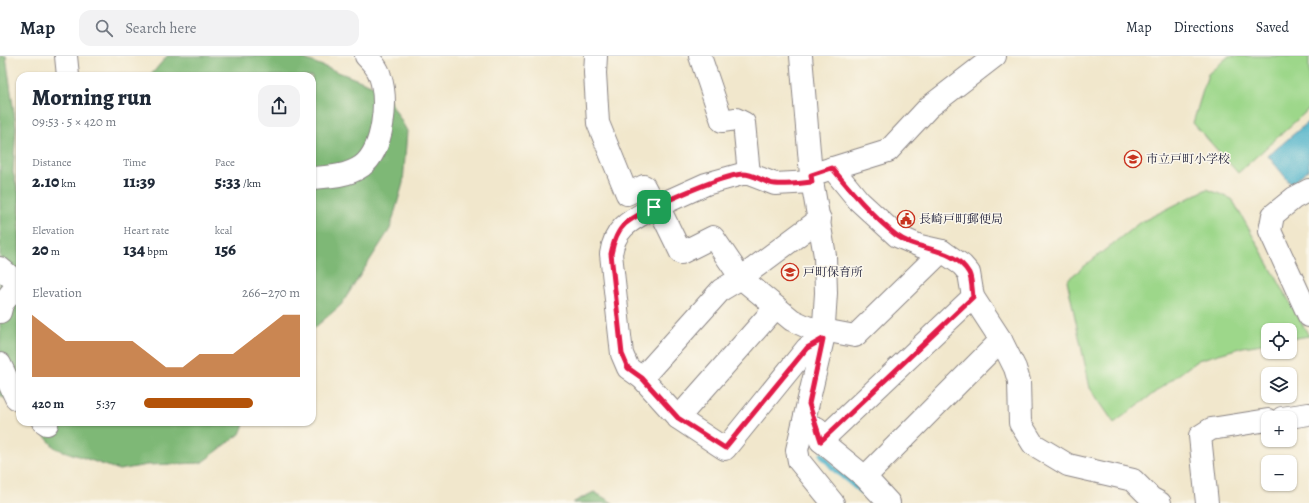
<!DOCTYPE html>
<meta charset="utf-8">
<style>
body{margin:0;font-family:Alegreya,"Noto Serif JP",serif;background:#f2f2f3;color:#1f2937;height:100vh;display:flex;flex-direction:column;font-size:15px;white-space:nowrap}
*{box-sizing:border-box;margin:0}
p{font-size:13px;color:#747a83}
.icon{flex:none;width:22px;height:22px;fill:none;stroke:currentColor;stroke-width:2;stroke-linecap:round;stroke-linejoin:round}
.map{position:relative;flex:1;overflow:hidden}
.sheet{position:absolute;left:16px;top:16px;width:300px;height:354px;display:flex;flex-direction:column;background:#fff;border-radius:12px;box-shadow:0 1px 3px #0004}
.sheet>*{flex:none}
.buttons{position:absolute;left:1261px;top:267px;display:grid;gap:8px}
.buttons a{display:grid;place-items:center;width:36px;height:36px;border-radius:8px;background:#fff;box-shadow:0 1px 3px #0004;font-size:20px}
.pin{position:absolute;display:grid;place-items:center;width:34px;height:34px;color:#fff;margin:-17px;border-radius:8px;box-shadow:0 2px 6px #0006}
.round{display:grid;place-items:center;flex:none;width:42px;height:42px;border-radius:12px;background:#f2f2f3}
.summary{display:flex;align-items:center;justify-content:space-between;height:68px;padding:0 16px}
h1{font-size:22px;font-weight:800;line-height:30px}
.figures{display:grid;grid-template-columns:repeat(3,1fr);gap:6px;height:68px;padding:4px 16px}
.figures div{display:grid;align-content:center}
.figures b{font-size:17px;font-weight:800}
.figures small{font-size:11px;font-weight:400}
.figures p{font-size:11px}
.chart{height:112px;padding:8px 16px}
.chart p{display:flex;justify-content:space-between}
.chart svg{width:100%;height:72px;margin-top:4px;fill:#b45309;opacity:.7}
ul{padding:0 16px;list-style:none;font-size:13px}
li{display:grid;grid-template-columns:64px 48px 1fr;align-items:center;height:30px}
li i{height:10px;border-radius:5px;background:#b45309}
header{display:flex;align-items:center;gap:24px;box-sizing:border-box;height:56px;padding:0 20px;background:#fff;border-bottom:1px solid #e0e1e3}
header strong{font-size:19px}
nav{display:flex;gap:22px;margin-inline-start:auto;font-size:14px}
.search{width:280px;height:36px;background:#f2f2f3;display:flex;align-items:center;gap:10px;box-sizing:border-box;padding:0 14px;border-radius:12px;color:#747a83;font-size:15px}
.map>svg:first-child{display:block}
.green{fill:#9dd78a;stroke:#607c62}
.forest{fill:#7eb876;stroke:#506d58}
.water{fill:#49b0c8;stroke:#366982}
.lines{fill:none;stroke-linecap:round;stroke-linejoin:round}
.stream{stroke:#49b0c8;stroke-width:5.5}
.minor-casing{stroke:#8a8484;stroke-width:24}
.minor{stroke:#fff;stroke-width:22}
.route-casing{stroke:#fff;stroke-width:8}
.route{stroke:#e11d48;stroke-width:5}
.labels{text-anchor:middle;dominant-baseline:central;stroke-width:3;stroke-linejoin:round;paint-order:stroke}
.poi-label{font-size:12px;fill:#22223b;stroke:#fbf7ec;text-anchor:start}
</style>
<header>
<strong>Map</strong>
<div class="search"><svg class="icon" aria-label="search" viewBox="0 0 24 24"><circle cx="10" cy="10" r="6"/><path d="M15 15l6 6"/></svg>Search here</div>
<nav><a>Map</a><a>Directions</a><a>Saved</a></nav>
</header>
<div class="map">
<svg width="1309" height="447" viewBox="0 0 1309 447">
<rect width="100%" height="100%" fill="#fbf7ec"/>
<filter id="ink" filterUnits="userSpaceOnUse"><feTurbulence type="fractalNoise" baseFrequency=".025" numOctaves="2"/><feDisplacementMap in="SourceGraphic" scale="8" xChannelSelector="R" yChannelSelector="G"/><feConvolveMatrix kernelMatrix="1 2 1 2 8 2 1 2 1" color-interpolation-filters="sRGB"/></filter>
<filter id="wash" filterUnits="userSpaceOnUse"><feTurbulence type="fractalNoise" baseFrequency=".012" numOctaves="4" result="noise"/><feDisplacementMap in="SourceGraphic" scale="16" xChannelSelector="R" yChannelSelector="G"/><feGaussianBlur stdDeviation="0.9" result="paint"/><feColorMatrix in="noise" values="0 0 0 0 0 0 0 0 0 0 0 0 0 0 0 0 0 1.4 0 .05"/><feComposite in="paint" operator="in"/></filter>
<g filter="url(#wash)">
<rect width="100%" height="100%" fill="#f1e7cc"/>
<g class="green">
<polygon points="1229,0 1309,0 1309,53 1238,117 1193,67 1208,18"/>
<polygon points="1207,133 1232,143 1309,280 1290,283 1290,274 1268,274 1268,287 1243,291 1198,304 1114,367 1090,332 1067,224 1139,167"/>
</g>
<g class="forest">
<polygon points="0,0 6,0 16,71 13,116 18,135 20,136 20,351 0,339"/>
<polygon points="167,0 297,0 384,34 407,75 403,127 390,173 341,249 312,274 312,20 150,20"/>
<polygon points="33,366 245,366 240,378 201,407 147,409 119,414 55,392"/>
<polygon points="594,436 613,447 573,447 574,446"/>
</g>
<polygon class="water" points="1309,65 1309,113 1291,128 1268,100"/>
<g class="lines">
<polyline class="stream" points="822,399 835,414 875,447"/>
</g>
</g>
<g filter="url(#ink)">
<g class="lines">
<defs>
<g id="minor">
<polyline points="66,0 68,20"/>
<path d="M 596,0 L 595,17 L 598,67 L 627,138 L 644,130 L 655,151 C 632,164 615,170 611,198 L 622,298 L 628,312 L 642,322 L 678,362 L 725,393 L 807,292 L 823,283"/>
<polyline points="700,0 722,65 736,63 744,67 749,118"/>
<polyline points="801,0 811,119 825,200 826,237 823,283 797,394 799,405 833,447"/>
<polyline points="832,112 859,145 897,180 920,190 942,195 962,209 969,217 973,241 1001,284 1015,312 1019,325 1020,367 1033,388 1068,409 1133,424 1151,442 1160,447"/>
<polyline points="820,116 888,95 929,51 995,0"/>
<path d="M 312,122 C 329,121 348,120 362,110 C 384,93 388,44 380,20 C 378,12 372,6 366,0"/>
<polyline points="1309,134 1294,142 1273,159 1270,175 1309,260"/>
<polyline points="658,150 681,197 713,181 741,222 792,264 807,271 855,280 942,195"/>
<polyline points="655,151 706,128 742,118 749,118 775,128 812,126"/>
<polyline points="0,212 18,227"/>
<polyline points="0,256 2,248 20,226"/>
<polyline points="0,308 16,342 20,345"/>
<polyline points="642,322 721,234 741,222 820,163"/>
<polyline points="678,362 776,251"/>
<polyline points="1282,362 1309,358"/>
<polyline points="44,366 47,368"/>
<polyline points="817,372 821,385 865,421 889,447"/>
<polyline points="821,385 973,241"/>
<polyline points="865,421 1001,284"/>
<polyline points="1207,447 1200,380 1211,373 1268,364"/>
</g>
</defs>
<use href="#minor" class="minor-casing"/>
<use href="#minor" class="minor"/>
</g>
</g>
<g class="lines" filter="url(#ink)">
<defs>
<path id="route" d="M 832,112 C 852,136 872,160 896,179 C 918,196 953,190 969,217 C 972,223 972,234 973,241 L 821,385 L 809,348 L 823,283 L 807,292 L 725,392 L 678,362 L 642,322 L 628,312 L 622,298 L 611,198 C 613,188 616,176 625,168 C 641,154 722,119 743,118 C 755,118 764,127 775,128 C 787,129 801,127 812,126 L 811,119 Z"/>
</defs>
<use href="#route" class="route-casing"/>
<use href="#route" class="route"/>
</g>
<defs>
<symbol id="school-ring" viewBox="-11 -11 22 22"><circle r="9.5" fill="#fbf7ec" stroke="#c8321e" stroke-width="1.5"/><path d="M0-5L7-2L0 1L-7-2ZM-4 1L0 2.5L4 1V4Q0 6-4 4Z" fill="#c8321e"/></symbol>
<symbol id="civic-ring" viewBox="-11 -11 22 22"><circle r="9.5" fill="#fbf7ec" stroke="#c8321e" stroke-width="1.5"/><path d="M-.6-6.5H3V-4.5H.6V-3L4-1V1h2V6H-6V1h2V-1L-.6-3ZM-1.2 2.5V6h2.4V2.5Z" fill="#c8321e"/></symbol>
</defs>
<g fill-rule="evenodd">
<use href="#school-ring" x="1123" y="93" width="20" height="20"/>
<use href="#civic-ring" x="896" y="153" width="20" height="20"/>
<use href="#school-ring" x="780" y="206" width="20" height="20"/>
</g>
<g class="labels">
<g class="poi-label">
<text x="1146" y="103">市立戸町小学校</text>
<text x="919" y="163">長崎戸町郵便局</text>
<text x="803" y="216">戸町保育所</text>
</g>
</g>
</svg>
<div class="buttons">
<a><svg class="icon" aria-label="locate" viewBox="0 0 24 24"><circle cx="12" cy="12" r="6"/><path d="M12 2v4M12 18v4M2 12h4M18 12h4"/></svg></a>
<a><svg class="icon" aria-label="layers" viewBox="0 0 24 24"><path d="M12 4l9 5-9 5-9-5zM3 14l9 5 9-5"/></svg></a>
<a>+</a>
<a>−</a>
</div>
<div class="pin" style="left:654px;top:151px;background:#1e9e55"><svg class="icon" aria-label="arrive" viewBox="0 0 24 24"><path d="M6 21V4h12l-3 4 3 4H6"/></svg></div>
<section class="sheet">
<div class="summary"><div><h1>Morning run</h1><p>09:53 · 5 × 420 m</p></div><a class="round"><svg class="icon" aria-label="share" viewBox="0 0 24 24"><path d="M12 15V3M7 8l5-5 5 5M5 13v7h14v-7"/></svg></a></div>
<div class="figures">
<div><p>Distance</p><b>2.10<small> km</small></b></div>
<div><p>Time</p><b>11:39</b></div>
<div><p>Pace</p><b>5:33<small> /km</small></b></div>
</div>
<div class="figures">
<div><p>Elevation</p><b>20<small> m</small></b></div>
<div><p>Heart rate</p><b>134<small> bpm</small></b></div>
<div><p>kcal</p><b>156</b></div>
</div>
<div class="chart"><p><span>Elevation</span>266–270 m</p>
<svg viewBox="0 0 160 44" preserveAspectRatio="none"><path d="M0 44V6L10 14L20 22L30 22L40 22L50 22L60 22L70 30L80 38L90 38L100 30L110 30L120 30L130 22L140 14L150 6L160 6V44z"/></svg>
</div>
<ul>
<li><b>420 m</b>5:37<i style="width:70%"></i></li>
</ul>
</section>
</div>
